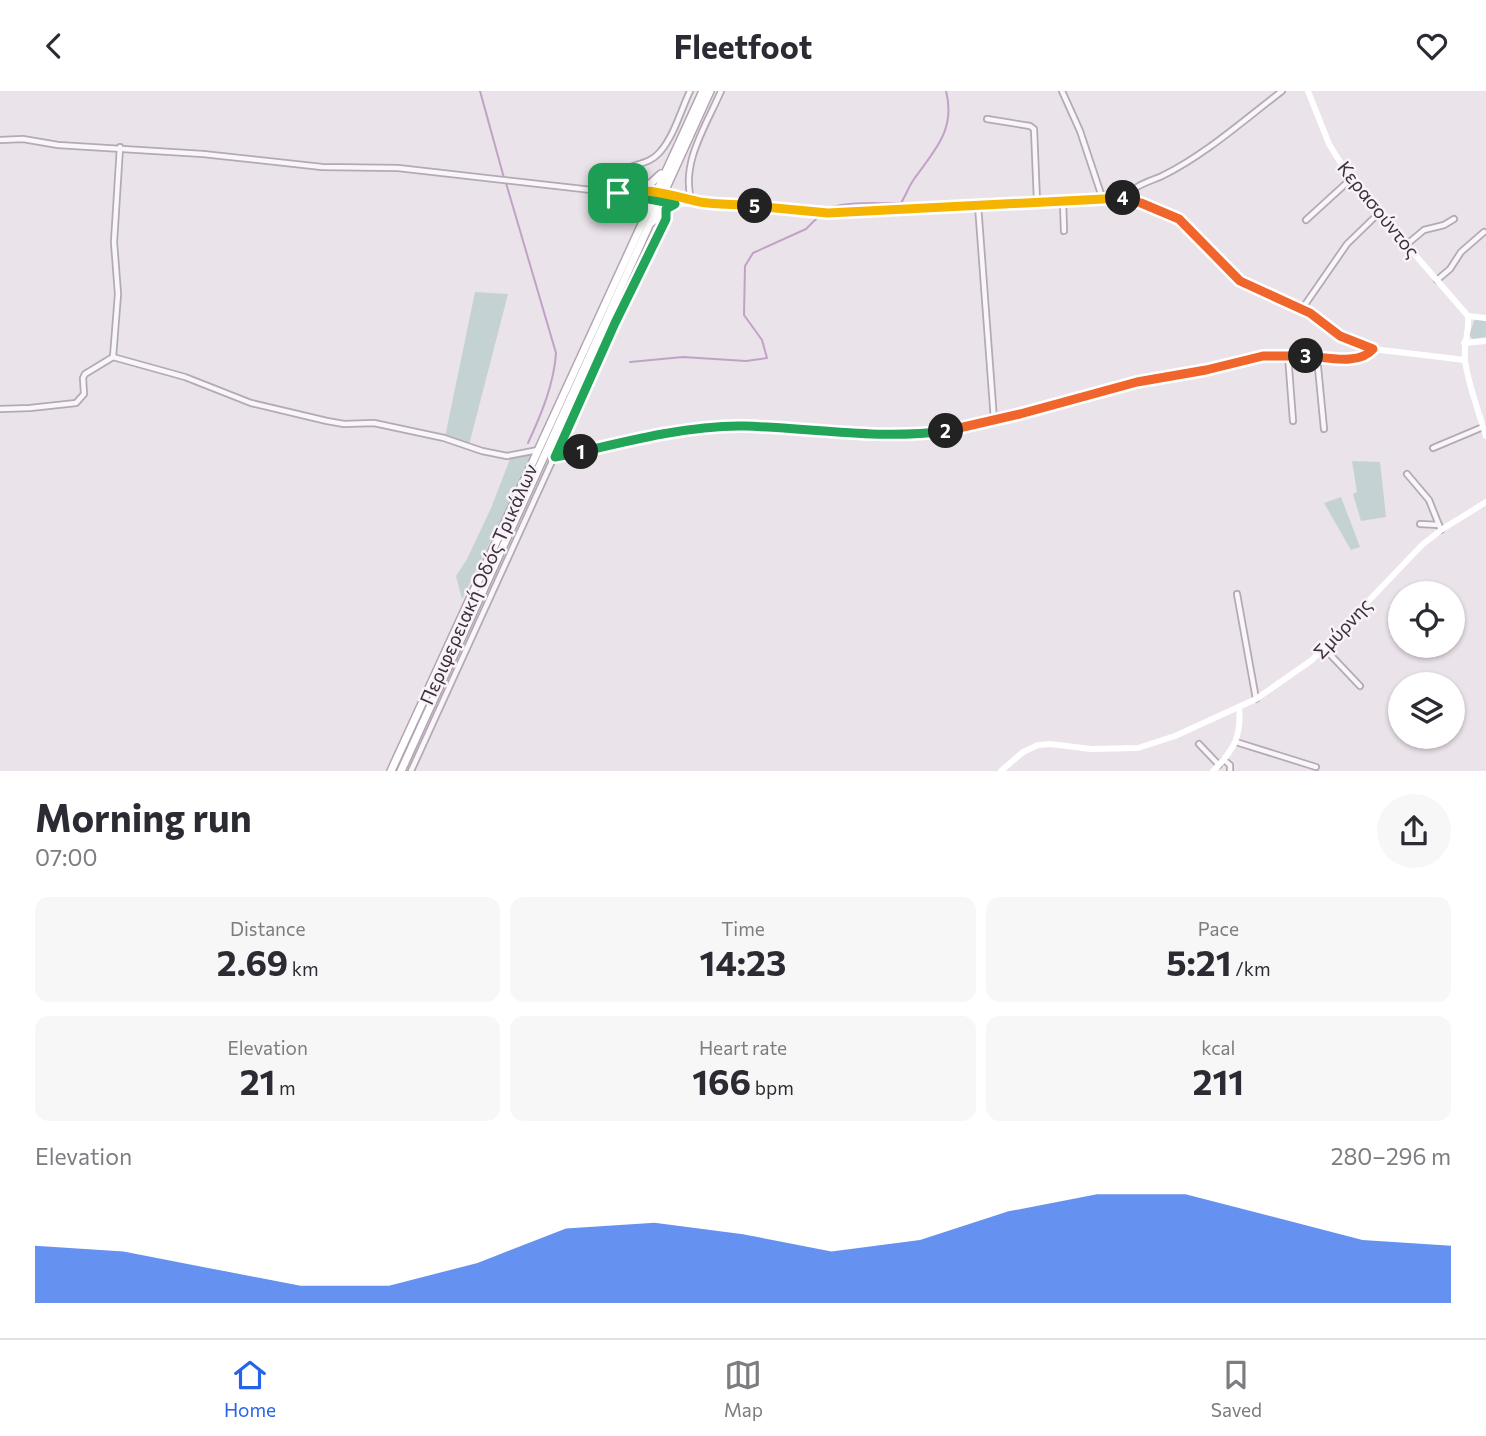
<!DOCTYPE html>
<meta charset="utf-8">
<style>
body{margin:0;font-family:Commissioner,sans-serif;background:#f7f7f7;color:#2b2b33;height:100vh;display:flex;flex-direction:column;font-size:26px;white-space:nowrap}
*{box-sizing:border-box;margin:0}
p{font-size:23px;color:#7c7c81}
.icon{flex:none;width:38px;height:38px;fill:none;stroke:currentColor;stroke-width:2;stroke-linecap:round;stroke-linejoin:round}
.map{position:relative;height:680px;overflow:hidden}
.drawer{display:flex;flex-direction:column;background:#fff;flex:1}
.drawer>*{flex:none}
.buttons{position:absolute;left:1388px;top:490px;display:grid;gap:14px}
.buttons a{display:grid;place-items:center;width:77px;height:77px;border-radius:50%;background:#fff;box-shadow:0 2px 5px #0004;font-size:35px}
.pin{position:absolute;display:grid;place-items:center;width:60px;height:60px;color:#fff;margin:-30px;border-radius:14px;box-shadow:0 4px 10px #0006}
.km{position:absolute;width:35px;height:35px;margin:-18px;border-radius:50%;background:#222;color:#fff;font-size:19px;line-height:35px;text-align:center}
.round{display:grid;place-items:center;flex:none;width:74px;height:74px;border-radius:37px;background:#f7f7f7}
.head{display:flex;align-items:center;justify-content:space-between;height:119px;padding:0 35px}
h1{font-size:38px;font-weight:700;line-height:52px}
.metrics{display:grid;grid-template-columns:repeat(3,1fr);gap:10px;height:119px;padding:7px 35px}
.metrics div{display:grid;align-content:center;border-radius:14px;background:#f7f7f7;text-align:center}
.metrics b{font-size:35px;font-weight:700}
.metrics small{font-size:19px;font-weight:400}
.metrics p{font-size:19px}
.chart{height:196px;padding:14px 35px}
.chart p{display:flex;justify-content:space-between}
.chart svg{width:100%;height:126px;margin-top:7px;fill:#2563eb;opacity:.7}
header{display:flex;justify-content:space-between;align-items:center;height:91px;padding:0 35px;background:#fff;font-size:32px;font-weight:700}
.menu{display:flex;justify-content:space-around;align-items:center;height:98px;border-top:2px solid #e1e1e2;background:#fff;font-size:19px;color:#7c7c81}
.menu a{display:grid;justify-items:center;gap:4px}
.menu .on{color:#2563eb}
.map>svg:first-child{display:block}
.green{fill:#c5d2d3}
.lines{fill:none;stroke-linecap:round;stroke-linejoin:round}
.stream{stroke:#c1a2c6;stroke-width:2}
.street-casing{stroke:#b4a9b4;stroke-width:8}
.primary-casing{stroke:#b3a4b4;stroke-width:10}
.street{stroke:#f8f6f9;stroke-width:4.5}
.secondary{stroke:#fff;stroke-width:6}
.primary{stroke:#fff;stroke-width:7}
.split-1-casing{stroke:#fff;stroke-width:14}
.split-2-casing{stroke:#fff;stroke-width:14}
.split-3-casing{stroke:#fff;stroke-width:14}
.split-4-casing{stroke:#fff;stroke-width:14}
.split-5-casing{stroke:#fff;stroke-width:14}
.split-6-casing{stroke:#fff;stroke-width:14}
.split-1{stroke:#22a559;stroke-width:9}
.split-2{stroke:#22a559;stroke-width:9}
.split-3{stroke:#f0652b;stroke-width:9}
.split-4{stroke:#f0652b;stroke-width:9}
.split-5{stroke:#f5b400;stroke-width:9}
.split-6{stroke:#f5b400;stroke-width:9}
.labels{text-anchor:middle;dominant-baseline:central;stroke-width:5;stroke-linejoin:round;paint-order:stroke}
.street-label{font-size:19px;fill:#402d41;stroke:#f7f3f7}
</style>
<header><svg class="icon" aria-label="back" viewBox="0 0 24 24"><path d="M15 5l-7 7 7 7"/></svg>Fleetfoot<svg class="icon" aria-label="heart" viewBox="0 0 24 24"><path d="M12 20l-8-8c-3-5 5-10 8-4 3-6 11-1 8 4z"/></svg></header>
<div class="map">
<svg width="1486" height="680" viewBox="0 0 1486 680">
<rect width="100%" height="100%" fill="#eae3ea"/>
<g class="green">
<polygon points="475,201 508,203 469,354 445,346"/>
<polygon points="1475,228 1486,230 1486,246 1473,248 1469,244"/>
<polygon points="527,363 530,364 531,367 462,508 456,485 467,468 491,417 510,368 522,366"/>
<polygon points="1352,370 1380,371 1386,426 1361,430 1353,403 1357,401"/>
<polygon points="1341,406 1360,456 1351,459 1324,412"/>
</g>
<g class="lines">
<g class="stream">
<polyline points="480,0 504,87"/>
<path d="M 506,92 L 556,262 C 554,293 541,324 528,352"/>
<path d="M 823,120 C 839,109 881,113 901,112 C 906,104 909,95 914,88 C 935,59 956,38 946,0"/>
<polyline points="630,271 683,266 746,270 767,267 762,249 744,224 745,175 753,162 806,138 820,124"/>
</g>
<defs>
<g id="street">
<polyline points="1062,0 1080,40 1102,106"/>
<polyline points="987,28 1030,35 1034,38 1037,110"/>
<polyline points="0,49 23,48 58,54 203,63 322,76 398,77 618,102 650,110"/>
<path d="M 613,102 C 616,66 643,81 660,61 C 674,45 681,19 690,0"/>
<polyline points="620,102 654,102"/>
<path d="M 1126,107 C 1134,94 1148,91 1162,85 C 1205,64 1244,29 1282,0"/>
<path d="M 691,108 C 681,71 707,33 721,0"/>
<polyline points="1063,110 1064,140"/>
<polyline points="978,114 994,329"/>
<polyline points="1306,129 1352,87"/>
<polyline points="1406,154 1424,139 1444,134 1454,128"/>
<polyline points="1437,189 1450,178 1461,161 1484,141"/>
<polyline points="1302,218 1347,153 1380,121"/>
<polyline points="1288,264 1293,330"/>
<polyline points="113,266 185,286 251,312 327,330 344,333 374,332 444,347 482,360 507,365 538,359"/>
<polyline points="1317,266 1324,338"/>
<polyline points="0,318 30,317 76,312 84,303 83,287 85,283 113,266 118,203 114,151 120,56"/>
<polyline points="1433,357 1483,336"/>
<path d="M 555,366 C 613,355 673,337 733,336 C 796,334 859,349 923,343 C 992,336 1058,311 1124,294 C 1167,282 1211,278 1254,267 C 1282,260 1358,277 1373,258"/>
<polyline points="1407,383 1429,409 1441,439"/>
<polyline points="1420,433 1439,434"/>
<polyline points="1237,503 1256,608"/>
<polyline points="1324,557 1360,595"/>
<polyline points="1236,651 1316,676"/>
<polyline points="1199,653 1219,674"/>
<polyline points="1224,669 1230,674 1230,680"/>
<polyline points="411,680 615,232 666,128 666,119"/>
</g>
<g id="primary">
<polyline points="635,100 649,94 661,83"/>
<polyline points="652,131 675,113"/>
<path d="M 391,680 C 497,454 597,226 703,0"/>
<polyline points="401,680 710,0"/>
</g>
</defs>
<use href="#street" class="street-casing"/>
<use href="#primary" class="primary-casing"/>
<use href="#street" class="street"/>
<g class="secondary">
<polyline points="1308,0 1329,53 1340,71 1397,143 1468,225"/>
<polyline points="659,102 699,111 828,122 1103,106 1133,109 1179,128 1240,190 1310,222 1346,248 1373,258 1465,269"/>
<polyline points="655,110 682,113 699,111"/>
<path d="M 1468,225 C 1470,237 1463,253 1465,269 C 1468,294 1479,321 1486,345"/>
<polyline points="1468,225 1486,227"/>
<polyline points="1464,252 1486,250"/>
<polyline points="1001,680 1023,661 1038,654 1050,653 1091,658 1138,657 1175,645 1256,608 1312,569 1422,454 1441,439 1486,411"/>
<path d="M 1213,680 C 1233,660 1242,646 1239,616"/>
</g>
<use href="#primary" class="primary"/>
</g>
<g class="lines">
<defs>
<polyline id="split-1" points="581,361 555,366 615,232 666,128 666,118 675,113 618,102"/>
<path id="split-2" d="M 581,361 C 631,349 692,334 744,335 C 812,337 878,349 946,340"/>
<polyline id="split-3" points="946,340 1020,323 1137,291 1206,279 1263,265 1306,265"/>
<path id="split-4" d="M 1123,107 L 1141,112 L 1179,128 L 1240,190 L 1310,222 L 1340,245 L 1373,258 C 1359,275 1326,266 1306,265"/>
<polyline id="split-5" points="755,115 828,122 1123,107"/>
<path id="split-6" d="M 618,102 C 645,95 673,105 700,111 C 717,114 737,113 755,115"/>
</defs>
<use href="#split-1" class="split-1-casing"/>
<use href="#split-2" class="split-2-casing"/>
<use href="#split-3" class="split-3-casing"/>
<use href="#split-4" class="split-4-casing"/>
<use href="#split-5" class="split-5-casing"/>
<use href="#split-6" class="split-6-casing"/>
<use href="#split-1" class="split-1"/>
<use href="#split-2" class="split-2"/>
<use href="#split-3" class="split-3"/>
<use href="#split-4" class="split-4"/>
<use href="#split-5" class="split-5"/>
<use href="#split-6" class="split-6"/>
</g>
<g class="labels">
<g class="street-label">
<text transform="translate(1379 118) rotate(51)">Κερασούντος</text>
<text transform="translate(478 493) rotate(-66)">Περιφερειακή Οδός Τρικάλων</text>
<text transform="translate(1342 537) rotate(-47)">Σμύρνης</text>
</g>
</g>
</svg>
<div class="buttons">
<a><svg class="icon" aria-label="locate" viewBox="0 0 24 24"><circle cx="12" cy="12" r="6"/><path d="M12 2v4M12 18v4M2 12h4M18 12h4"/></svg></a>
<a><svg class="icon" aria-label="layers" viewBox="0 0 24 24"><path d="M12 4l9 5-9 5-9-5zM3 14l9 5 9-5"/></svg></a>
</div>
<div class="pin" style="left:618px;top:102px;background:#1e9e55"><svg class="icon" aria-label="arrive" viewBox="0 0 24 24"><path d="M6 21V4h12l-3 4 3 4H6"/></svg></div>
<b class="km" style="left:581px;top:361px">1</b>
<b class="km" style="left:946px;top:340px">2</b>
<b class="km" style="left:1306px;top:265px">3</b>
<b class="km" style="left:1123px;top:107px">4</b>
<b class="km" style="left:755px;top:115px">5</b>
</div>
<section class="drawer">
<div class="head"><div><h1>Morning run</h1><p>07:00</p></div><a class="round"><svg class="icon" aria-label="share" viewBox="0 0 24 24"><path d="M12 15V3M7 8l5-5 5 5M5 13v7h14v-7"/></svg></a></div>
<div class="metrics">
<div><p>Distance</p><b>2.69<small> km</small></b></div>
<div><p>Time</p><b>14:23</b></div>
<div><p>Pace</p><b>5:21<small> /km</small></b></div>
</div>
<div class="metrics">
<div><p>Elevation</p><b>21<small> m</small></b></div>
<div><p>Heart rate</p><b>166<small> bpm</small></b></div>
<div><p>kcal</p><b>211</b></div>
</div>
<div class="chart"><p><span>Elevation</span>280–296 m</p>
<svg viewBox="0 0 160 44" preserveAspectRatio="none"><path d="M0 44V24L10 26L20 32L30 38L40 38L50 30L60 18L70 16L80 20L90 26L100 22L110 12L120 6L130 6L140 14L150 22L160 24V44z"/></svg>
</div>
</section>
<nav class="menu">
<a class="on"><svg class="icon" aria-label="home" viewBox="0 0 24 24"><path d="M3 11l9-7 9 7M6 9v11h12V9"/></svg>Home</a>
<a><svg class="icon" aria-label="map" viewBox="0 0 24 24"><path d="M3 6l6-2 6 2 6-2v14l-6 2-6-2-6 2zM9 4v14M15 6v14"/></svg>Map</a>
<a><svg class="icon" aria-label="saved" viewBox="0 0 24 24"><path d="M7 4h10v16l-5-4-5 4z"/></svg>Saved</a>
</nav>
